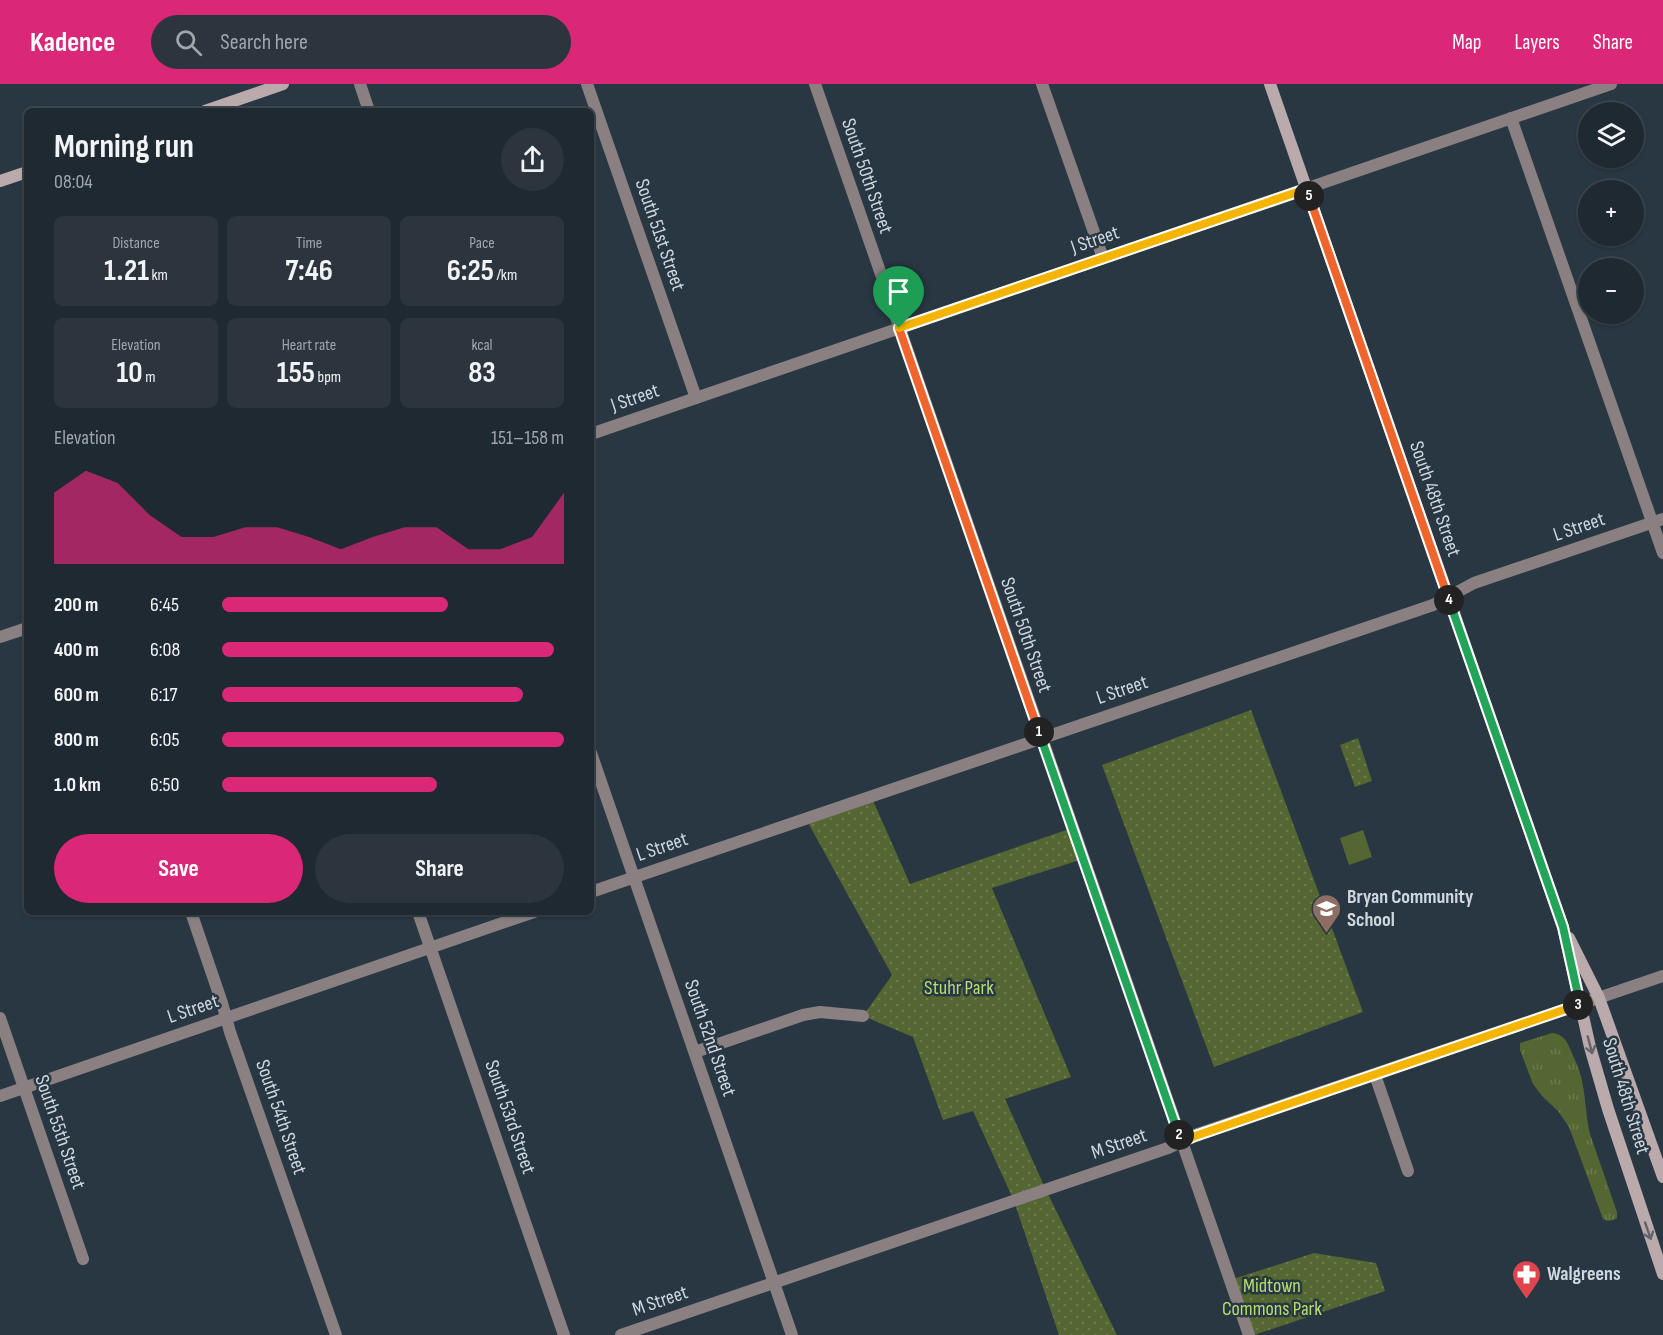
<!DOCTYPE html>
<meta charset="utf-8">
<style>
body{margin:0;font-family:"Sofia Sans Condensed",sans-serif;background:#2c353e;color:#f1f3f6;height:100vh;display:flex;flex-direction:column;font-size:22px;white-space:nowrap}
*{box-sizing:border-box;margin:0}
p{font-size:20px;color:#a1a6ac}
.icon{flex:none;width:33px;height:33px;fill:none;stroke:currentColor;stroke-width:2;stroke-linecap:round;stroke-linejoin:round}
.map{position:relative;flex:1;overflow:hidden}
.drawer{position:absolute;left:24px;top:24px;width:570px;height:807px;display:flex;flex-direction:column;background:#1f2932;border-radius:9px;box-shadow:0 2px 4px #0004,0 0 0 2px #3c454d}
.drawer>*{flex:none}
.tools{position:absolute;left:1578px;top:18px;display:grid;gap:12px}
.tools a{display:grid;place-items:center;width:66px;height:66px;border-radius:50%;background:#1f2932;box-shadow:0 2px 4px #0004,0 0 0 2px #3c454d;font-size:30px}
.pin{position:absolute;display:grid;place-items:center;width:51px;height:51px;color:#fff;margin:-62px -26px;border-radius:50% 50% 50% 0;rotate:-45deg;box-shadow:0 0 6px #0007}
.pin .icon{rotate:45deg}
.km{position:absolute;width:30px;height:30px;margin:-15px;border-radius:50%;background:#222;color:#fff;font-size:16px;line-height:30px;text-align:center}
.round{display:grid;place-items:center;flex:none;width:63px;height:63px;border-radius:32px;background:#2c353e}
.head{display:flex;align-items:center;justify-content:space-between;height:102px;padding:0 30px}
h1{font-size:33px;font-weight:700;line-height:45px}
.figures{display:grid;grid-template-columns:repeat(3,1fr);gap:9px;height:102px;padding:6px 30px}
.figures div{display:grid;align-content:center;border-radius:9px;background:#2c353e;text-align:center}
.figures b{font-size:30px;font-weight:700}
.figures small{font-size:16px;font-weight:400}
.figures p{font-size:16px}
.chart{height:168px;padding:12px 30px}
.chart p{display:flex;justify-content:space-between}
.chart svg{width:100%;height:108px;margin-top:6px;fill:#db2777;opacity:.7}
.button{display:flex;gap:12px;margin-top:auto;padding:12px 30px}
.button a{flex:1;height:69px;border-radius:36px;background:#db2777;color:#fff;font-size:24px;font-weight:700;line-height:69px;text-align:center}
.button a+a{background:#2c353e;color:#f1f3f6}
ul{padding:0 30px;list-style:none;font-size:20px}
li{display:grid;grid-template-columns:96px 72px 1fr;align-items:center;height:45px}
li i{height:15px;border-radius:8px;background:#db2777}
header{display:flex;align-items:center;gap:36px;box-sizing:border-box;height:84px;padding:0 30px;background:#db2777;color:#fff}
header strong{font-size:28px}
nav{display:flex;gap:33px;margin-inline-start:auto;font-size:21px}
.search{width:420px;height:54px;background:#2c353e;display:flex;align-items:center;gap:15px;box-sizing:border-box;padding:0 21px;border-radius:33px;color:#a1a6ac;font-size:22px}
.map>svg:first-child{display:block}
.grass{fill:url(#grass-tufts)}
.park{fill:url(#park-dots)}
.garden{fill:#546632}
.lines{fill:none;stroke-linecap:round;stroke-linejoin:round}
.minor{stroke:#8a8081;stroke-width:12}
.secondary{stroke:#baaaac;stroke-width:12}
.oneway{stroke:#63656d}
.split-1-casing{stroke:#fff;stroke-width:12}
.split-2-casing{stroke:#fff;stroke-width:12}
.split-3-casing{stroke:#fff;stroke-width:12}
.split-4-casing{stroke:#fff;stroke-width:12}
.split-5-casing{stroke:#fff;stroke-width:12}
.split-6-casing{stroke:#fff;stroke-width:12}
.split-1{stroke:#f0652b;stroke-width:8}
.split-2{stroke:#22a559;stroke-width:8}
.split-3{stroke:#f5b400;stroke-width:8}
.split-4{stroke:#22a559;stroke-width:8}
.split-5{stroke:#f0652b;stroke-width:8}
.split-6{stroke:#f5b400;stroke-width:8}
.labels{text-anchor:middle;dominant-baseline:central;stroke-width:5;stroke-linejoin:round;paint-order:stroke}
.street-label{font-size:20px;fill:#cfd8df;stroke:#293743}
.poi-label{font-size:20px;font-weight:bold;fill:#cfd8df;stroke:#293743;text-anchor:start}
.park-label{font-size:20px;fill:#b7df6e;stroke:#293743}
</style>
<header>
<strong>Kadence</strong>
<div class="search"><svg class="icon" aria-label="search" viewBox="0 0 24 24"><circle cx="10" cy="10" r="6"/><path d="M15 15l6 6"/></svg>Search here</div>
<nav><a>Map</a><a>Layers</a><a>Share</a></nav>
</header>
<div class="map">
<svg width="1663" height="1251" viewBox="0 0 1663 1251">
<defs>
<pattern id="grass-tufts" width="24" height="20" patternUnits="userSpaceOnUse" patternTransform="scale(1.5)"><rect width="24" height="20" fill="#546632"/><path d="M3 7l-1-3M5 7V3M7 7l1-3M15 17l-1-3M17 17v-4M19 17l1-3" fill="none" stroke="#6c7b4f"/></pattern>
<pattern id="park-dots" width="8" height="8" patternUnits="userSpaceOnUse" patternTransform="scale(1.5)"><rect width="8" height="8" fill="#546632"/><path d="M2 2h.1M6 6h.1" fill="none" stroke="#6c7b4f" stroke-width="1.8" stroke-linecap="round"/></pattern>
</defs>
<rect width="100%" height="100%" fill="#293743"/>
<path class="grass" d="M 1552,949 C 1564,950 1567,958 1571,967 C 1574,974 1578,982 1580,989 C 1586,1009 1585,1030 1590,1050 L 1617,1128 L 1617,1134 C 1612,1137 1608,1138 1603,1135 L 1569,1043 L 1558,1027 L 1543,1013 L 1533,1000 L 1520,966 L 1520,959 Z"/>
<g class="park">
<polygon points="1251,626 1363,928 1214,983 1102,681"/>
<polygon points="1358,654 1372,697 1355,703 1340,661"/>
<polygon points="871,712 910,800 1072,744 1083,775 992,804 1071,993 1005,1015 1046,1106 1117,1251 1059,1251 1014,1117 973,1027 943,1036 913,953 863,932 892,891 806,735"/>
<polygon points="1314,1169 1376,1179 1385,1207 1254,1251 1230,1196"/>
</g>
<g class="garden">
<polygon points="1363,746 1372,773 1349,781 1340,754"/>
<polygon points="945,890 952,912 929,919 923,896"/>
</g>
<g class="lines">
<g class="minor">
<polyline points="360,0 369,27"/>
<polyline points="587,0 696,314"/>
<polyline points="815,0 1249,1251"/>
<polyline points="1042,0 1103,174"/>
<polyline points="1511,34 1663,469"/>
<polyline points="591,350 1611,0"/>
<polyline points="0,553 27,544"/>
<polyline points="591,669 792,1251"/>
<polyline points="591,808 1433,521 1474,499 1663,435"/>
<polyline points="191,828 222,919 230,948 336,1251"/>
<polyline points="418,828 564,1251"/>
<polyline points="0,934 83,1175"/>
<polyline points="695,968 803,931 820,928 863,932"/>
<polyline points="1375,991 1408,1087"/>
<polyline points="0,1012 534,828"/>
<polyline points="621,1251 1168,1064 1195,1051 1663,892"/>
</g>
<g class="secondary">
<polyline points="1270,0 1563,843 1590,963 1608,1025 1663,1190"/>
<polyline points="205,27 283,0"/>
<polyline points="0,97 27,88"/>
<polyline points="1569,854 1599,914 1663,1093"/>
</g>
</g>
<defs><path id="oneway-shaft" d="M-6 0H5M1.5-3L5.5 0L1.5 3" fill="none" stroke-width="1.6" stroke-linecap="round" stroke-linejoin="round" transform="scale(1.5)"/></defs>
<g class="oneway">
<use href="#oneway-shaft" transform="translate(1590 961) rotate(75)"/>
<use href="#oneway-shaft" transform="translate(1648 1147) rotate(71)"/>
</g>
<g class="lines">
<defs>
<polyline id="split-1" points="899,244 1039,648"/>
<polyline id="split-2" points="1039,648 1179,1051"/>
<polyline id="split-3" points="1179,1051 1181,1058 1195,1052 1578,921"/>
<polyline id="split-4" points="1449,516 1563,843 1580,920 1578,921"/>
<polyline id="split-5" points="1309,112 1449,516"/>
<polyline id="split-6" points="899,244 1306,105 1309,112"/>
</defs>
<use href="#split-1" class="split-1-casing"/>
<use href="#split-2" class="split-2-casing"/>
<use href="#split-3" class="split-3-casing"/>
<use href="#split-4" class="split-4-casing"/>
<use href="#split-5" class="split-5-casing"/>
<use href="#split-6" class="split-6-casing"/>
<use href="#split-1" class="split-1"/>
<use href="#split-2" class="split-2"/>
<use href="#split-3" class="split-3"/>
<use href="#split-4" class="split-4"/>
<use href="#split-5" class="split-5"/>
<use href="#split-6" class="split-6"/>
</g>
<defs>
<symbol id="school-pin" viewBox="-11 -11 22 30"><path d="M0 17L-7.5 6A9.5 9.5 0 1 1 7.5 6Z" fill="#8d6e63" stroke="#293743"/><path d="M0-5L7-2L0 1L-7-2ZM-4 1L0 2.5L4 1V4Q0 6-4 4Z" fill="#fff"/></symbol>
<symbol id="pharmacy-pin" viewBox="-11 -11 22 30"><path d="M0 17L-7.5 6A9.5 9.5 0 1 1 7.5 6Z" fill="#e0444e" stroke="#293743"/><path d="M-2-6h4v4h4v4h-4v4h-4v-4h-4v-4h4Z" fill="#fff"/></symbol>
</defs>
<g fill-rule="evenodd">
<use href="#school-pin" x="1310" y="808" width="33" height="45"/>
<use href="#pharmacy-pin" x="1510" y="1174" width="33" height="45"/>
</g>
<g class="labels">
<g class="street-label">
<text transform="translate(867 92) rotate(71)">South 50th Street</text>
<text transform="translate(660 151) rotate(71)">South 51st Street</text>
<text transform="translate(1095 156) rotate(-19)">J Street</text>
<text transform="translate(635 314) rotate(-19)">J Street</text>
<text transform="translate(1435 415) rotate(71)">South 48th Street</text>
<text transform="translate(1579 443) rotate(-19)">L Street</text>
<text transform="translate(1026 551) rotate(71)">South 50th Street</text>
<text transform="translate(1122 606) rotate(-19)">L Street</text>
<text transform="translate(662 763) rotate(-19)">L Street</text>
<text transform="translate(193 925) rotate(-19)">L Street</text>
<text transform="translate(710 954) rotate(71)">South 52nd Street</text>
<text transform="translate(1626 1012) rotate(73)">South 48th Street</text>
<text transform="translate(281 1033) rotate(71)">South 54th Street</text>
<text transform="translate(510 1033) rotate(71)">South 53rd Street</text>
<text transform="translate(60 1048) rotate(71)">South 55th Street</text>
<text transform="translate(1119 1060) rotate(-19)">M Street</text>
<text transform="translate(660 1217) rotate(-19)">M Street</text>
</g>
<g class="poi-label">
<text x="1347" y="813">Bryan Community<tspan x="1347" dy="23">School</tspan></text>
<text x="1547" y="1190">Walgreens</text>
</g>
<g class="park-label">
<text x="959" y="904">Stuhr Park</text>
<text x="1272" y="1202">Midtown<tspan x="1272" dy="23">Commons Park</tspan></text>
</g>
</g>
</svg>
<div class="tools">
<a><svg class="icon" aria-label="layers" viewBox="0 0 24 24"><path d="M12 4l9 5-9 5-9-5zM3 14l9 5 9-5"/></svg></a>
<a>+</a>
<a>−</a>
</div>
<div class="pin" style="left:899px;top:244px;background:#1e9e55"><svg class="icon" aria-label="arrive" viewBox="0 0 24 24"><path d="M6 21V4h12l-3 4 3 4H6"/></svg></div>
<b class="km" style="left:1039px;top:648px">1</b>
<b class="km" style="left:1179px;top:1051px">2</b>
<b class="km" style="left:1578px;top:921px">3</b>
<b class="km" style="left:1449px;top:516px">4</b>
<b class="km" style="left:1309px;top:112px">5</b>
<section class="drawer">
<div class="head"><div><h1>Morning run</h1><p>08:04</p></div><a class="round"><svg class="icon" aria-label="share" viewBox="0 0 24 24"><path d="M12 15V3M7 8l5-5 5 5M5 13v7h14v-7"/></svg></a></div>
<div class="figures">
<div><p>Distance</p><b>1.21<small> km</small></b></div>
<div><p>Time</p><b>7:46</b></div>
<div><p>Pace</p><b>6:25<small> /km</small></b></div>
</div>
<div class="figures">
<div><p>Elevation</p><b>10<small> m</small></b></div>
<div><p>Heart rate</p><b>155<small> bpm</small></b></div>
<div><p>kcal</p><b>83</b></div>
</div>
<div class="chart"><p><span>Elevation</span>151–158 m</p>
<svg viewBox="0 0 160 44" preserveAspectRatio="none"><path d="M0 44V15L10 6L20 11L30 24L40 33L50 33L60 29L70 29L80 33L90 38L100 33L110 29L120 29L130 38L140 38L150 33L160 15V44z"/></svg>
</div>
<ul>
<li><b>200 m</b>6:45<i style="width:66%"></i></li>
<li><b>400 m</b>6:08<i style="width:97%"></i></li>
<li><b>600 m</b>6:17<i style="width:88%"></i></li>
<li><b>800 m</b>6:05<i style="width:100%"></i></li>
<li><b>1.0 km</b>6:50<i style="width:63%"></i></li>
</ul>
<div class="button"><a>Save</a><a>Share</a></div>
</section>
</div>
